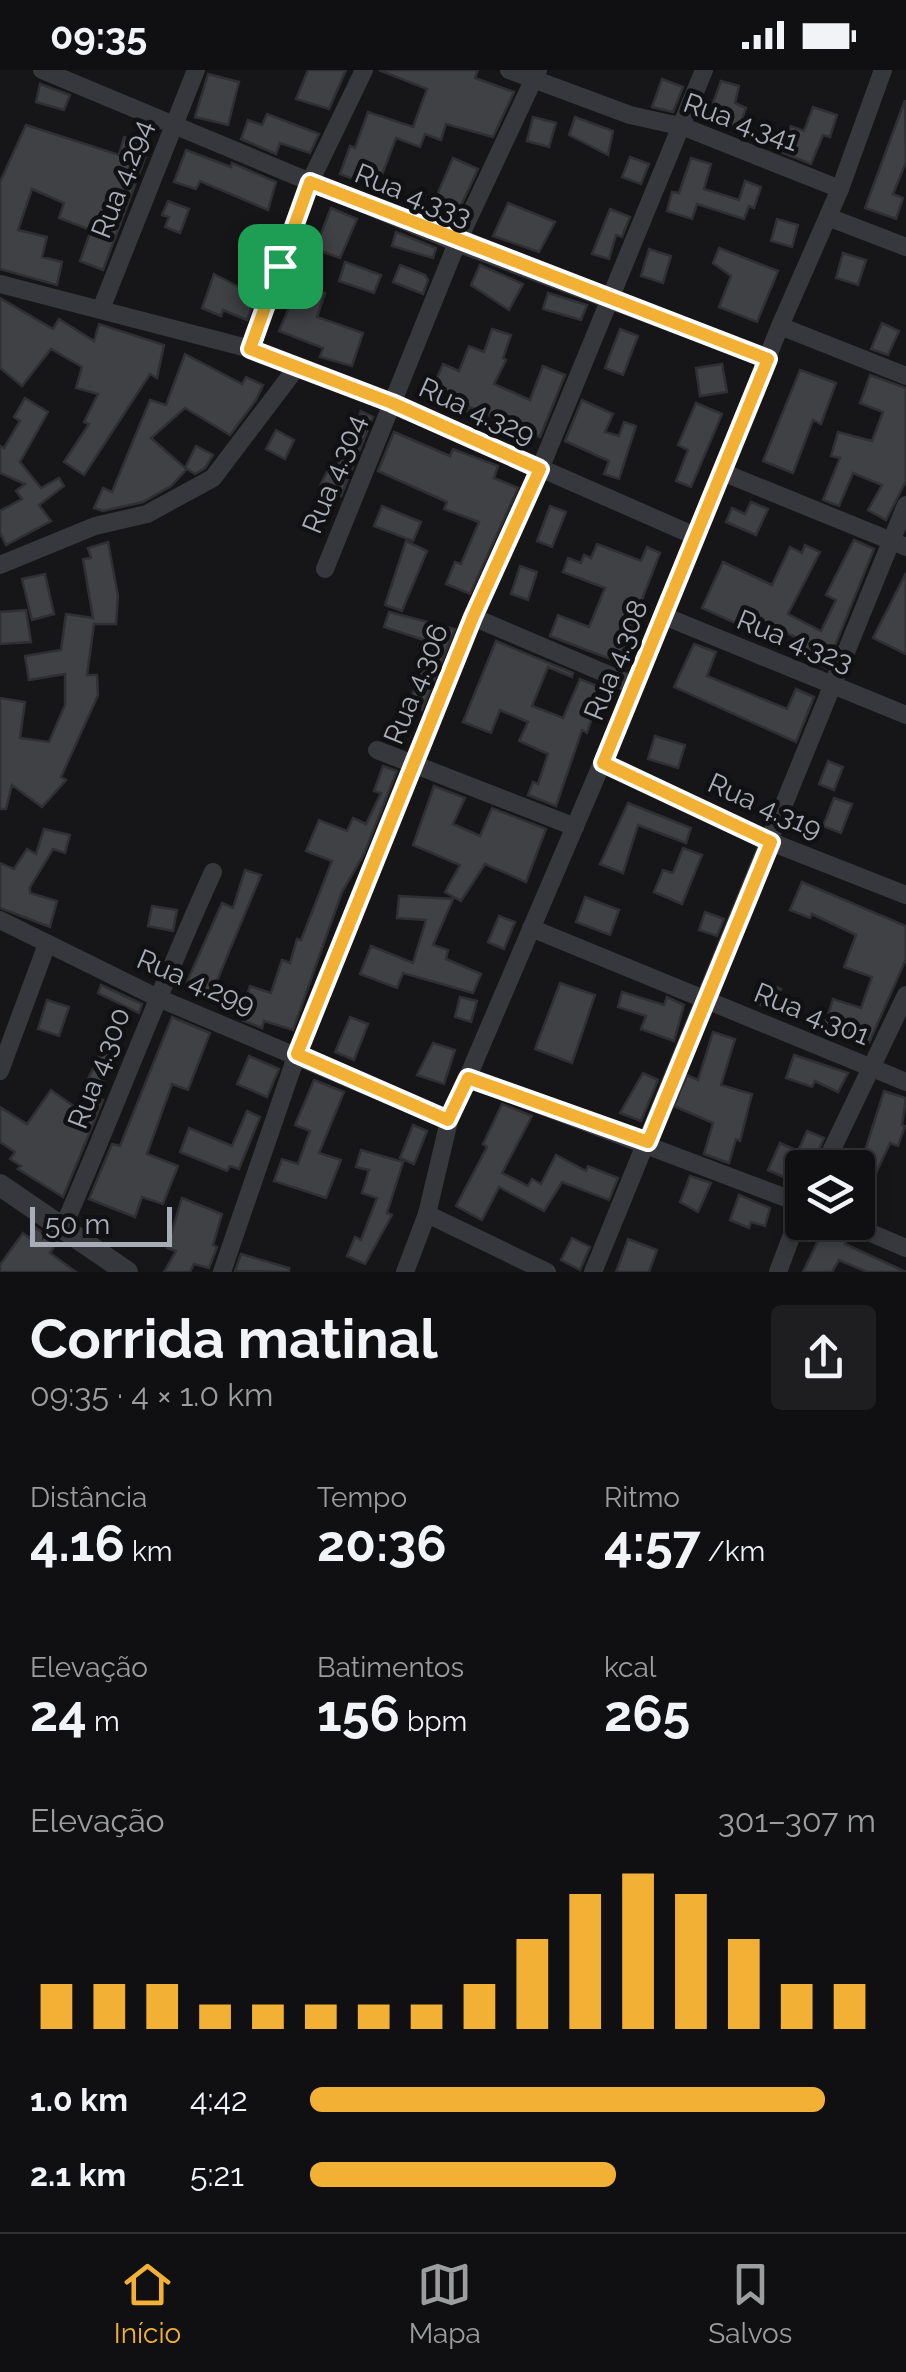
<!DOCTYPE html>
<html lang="pt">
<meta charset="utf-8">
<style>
body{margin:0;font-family:Raleway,sans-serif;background:#1e1e20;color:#f1f3f6;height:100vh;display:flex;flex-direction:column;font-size:38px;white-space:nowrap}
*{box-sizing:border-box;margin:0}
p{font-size:32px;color:#9c9d9f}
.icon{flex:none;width:55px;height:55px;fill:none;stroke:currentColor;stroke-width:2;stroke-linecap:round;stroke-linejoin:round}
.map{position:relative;height:1202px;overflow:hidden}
.drawer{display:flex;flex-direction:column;background:#101012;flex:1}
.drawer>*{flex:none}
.tools{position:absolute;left:785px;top:1080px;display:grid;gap:20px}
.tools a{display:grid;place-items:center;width:90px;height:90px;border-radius:10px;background:#101012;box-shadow:0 5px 15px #0003,0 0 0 2px #303032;font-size:50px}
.scale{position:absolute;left:30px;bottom:25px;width:142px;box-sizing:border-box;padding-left:10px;border:5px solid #a8adb8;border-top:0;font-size:28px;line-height:35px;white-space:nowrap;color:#a8adb8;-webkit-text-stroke:8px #111113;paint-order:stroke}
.pin{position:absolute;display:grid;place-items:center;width:85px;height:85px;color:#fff;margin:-42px;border-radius:20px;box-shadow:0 5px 15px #0006}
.round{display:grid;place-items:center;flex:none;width:105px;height:105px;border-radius:10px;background:#1e1e20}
.head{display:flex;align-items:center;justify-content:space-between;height:170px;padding:0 30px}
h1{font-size:55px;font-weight:700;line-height:75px}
.figures{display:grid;grid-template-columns:repeat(3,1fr);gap:15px;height:170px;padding:10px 30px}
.figures div{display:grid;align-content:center}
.figures b{font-size:50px;font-weight:700}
.figures small{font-size:28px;font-weight:400}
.figures p{font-size:28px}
.chart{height:280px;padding:20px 30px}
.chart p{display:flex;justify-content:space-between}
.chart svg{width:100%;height:180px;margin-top:10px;stroke:#f2b134;stroke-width:6}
ul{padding:0 30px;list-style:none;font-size:32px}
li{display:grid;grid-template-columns:160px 120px 1fr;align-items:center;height:75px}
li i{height:25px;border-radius:12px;background:#f2b134}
.status{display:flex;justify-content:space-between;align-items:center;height:70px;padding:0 50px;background:#101012;direction:ltr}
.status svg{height:28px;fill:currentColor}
.menu{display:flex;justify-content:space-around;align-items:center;height:140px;border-top:2px solid #303032;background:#101012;font-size:28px;color:#9c9d9f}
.menu a{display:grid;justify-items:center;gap:5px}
.menu .on{color:#f2b134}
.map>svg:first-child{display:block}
.building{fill:#404145;stroke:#303034;stroke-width:2.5}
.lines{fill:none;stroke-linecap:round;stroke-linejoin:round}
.minor{stroke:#37383d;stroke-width:18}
.tertiary{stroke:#37383d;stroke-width:22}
.route-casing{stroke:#fff;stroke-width:20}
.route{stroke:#f2b134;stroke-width:12}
.labels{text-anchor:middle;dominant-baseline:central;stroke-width:9;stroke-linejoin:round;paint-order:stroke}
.street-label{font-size:28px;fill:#a8adb8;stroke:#111113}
</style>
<div class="status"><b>09:35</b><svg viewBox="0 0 49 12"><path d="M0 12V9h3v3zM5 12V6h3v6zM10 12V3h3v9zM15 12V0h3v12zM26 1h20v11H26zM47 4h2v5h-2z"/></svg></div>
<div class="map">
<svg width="906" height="1202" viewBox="0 0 906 1202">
<rect width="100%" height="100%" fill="#161618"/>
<g class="building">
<polygon points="308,0 346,0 329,39 296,29"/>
<polygon points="379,0 478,0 475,8 514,22 493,67 446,54 441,70 425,64 420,77 396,68 377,118 340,104 350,76 355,78 368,42 413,57 427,19"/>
<polygon points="208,4 239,12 228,55 195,47"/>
<polygon points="662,9 683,17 673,42 652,37"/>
<polygon points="721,11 739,16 735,33 746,38 738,60 708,47"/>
<polygon points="40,14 70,25 64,40 36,32"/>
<polygon points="905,30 906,92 893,124 903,128 896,149 865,138"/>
<polygon points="813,37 837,45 830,67 823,65 811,94 781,82 791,56 804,61"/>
<polygon points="267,44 319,64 310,83 280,73 276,84 241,69 248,50 262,55"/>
<polygon points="533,47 556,53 549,77 527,71"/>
<polygon points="575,47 613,61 608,85 569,65"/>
<polygon points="26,55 119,85 124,67 150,75 103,200 80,191 91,160 59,148 64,133 32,119 18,160 47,167 42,187 62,192 57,215 0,199 0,112"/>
<polygon points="186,80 231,97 232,93 276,112 268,140 200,111 196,119 174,112"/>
<polygon points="630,87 649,94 641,114 622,107"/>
<polygon points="453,88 478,99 458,142 434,132"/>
<polygon points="691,88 711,94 704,119 739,130 745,111 761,117 754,138 749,136 744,149 697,134 692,149 667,141 672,122 679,123"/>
<polygon points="168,131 189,139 180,163 165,157 169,147 162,145"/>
<polygon points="508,133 555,152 539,182 493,166"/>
<polygon points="331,138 357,149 340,188 315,179"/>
<polygon points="610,139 630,147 622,167 616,165 609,189 592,184"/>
<polygon points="777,149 798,155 792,177 771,171"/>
<polygon points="396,162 436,178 433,188 392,176"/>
<polygon points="253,168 275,175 266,198 244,189"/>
<polygon points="719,178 778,201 757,252 719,237 731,206 713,193"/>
<polygon points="649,179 671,186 663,213 641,206"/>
<polygon points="843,183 866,190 858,215 836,208"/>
<polygon points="345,192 381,205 374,223 339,211"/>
<polygon points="400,195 425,205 428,210 423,224 393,212"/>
<polygon points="480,195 523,214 509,240 471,215"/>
<polygon points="214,204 256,226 247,250 223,240 221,246 202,238"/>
<polygon points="299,214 325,223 317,247 363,263 352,296 320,287 323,278 279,261"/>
<polygon points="548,223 587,235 581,250 543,239"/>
<polygon points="0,228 53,259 59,249 94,271 99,254 164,275 157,308 150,304 84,405 64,392 89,354 84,352 98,324 76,318 82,297 51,279 22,316 0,298"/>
<polygon points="882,253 899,261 888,285 871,279"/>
<polygon points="492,259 511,265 503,288 506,290 494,314 530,330 543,296 565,305 540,367 470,337 467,342 450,334 454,326 433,317 443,294 459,301 469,276 484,282"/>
<polygon points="620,259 638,266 623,305 605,298"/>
<polygon points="185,284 242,314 246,307 263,315 256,330 230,365 185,338 151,368 185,398 196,376 213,385 205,398 195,404 187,399 171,416 143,432 103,441 94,438 103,418 112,422 150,330 166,335"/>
<polygon points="722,294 727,322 700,326 696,298"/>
<polygon points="800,300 836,313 821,354 813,350 793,403 763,391"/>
<polygon points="870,305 906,318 906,411 886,450 868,440 882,415 853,403 839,436 823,430 840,388 831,386 838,362 872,371 883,342 860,333"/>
<polygon points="25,328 48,342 20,392 41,418 59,408 64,416 39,435 51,451 6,475 0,463 0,441 22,429 16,421 25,414 0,403 0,376 4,378 20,351 14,347"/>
<polygon points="582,330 613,344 605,362 619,366 624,352 636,356 619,409 604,404 609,391 565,371"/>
<polygon points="696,333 722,344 691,417 676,411 688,380 678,375"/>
<polygon points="361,341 373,347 341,426 320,416 330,396 336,399"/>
<polygon points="276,360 294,370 285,389 266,379"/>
<polygon points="394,362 450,386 453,379 498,396 494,408 518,418 470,524 446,514 455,492 461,494 479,452 444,439 447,432 378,401"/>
<polygon points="751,432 768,439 756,465 726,452 732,438 745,444"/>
<polygon points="382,436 421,452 413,471 374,456"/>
<polygon points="550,436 566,442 552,477 537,471"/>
<polygon points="854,470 874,479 826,598 796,583 802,570 741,542 735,553 702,538 723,492 772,515 790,477 802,483 805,475 820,482 788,544 821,561 836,530 826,525"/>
<polygon points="406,471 427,481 402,541 385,535"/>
<polygon points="108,472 118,526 116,554 94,554 87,605 97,605 98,625 61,707 66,710 42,737 12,715 6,739 0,739 0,628 25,632 20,668 49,672 65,635 65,604 29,610 25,586 61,580 66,544 93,548 83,489 91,488 88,478"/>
<polygon points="597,474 641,491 647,477 660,483 618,592 550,566 558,545 589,557 605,518 563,502 568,488 581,493 584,485 591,488"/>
<polygon points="520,496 537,502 528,530 511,524"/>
<polygon points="906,503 906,584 873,568"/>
<polygon points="45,504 54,544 32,550 22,509"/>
<polygon points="26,540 31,572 0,574 0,542"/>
<polygon points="389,542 455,559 422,640 408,633 436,574 384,557"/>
<polygon points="496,571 573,603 572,607 548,597 532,636 563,648 580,609 602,618 587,663 582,660 556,736 528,725 533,712 538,714 548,684 519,671 528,652 500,640 491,663 463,652"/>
<polygon points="694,574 716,582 707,606 787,639 796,619 814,627 796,672 674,617"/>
<polygon points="655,666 685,675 678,698 648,689"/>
<polygon points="828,691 843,697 834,720 819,714"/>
<polygon points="383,696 397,701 364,784 342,822 293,960 264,951 262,958 239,949 250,916 271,923 282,890 290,893 297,869 301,870 332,791 306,781 319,750 347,761 353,748 366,754 381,723 374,721"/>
<polygon points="434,716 465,728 453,754 480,766 492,738 546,759 526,812 485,794 461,831 445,822 460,795 413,775"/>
<polygon points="834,728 852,734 841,763 823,756"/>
<polygon points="628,733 691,758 686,773 638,755 623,803 600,794"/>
<polygon points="44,759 70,765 65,783 53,779 30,817 30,823 57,831 50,857 0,838 0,793 14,799 27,779 36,784"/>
<polygon points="683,778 702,785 682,834 654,822 663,800 673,803"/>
<polygon points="245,800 261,805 211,925 186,914 222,833 233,838"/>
<polygon points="802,812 906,856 906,889 868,975 824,958 833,929 861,938 872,907 844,897 856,865 812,844 810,848 790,840"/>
<polygon points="399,826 453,829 433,875 448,880 446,889 481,904 473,923 403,903 397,918 360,904 371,876 413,893 426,850 397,848"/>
<polygon points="585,827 619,840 610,865 576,852"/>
<polygon points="152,836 177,840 173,861 148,856"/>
<polygon points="705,842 724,849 717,866 699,860"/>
<polygon points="499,846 515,852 504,879 488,872"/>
<polygon points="763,911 781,919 772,940 754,932"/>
<polygon points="560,913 595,925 572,993 535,979"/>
<polygon points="101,915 142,934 139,943 98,923"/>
<polygon points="622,922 664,935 667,927 684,935 674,971 641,959 646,946 618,937"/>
<polygon points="460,927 477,931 471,952 455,947"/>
<polygon points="47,930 69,937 59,966 38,959"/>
<polygon points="172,947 210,963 188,1020 172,1014 147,1084 178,1096 163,1134 142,1127 135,1147 89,1129 112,1074 120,1076"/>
<polygon points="350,947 368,954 354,990 335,982"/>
<polygon points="713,962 735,969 721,1015 752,1024 740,1071 736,1069 729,1093 704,1084 713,1053 674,1036 687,1005 698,1010"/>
<polygon points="433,973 455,980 444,1014 417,1005"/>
<polygon points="102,980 115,988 102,1016 88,1009"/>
<polygon points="794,985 848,1003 838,1022 815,1011 812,1017 786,1008"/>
<polygon points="249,986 279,999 267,1027 237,1014"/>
<polygon points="643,1003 658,1010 641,1051 620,1043"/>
<polygon points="314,1010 344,1022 319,1083 341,1090 326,1128 274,1111 282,1089 298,1094 310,1061 295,1055"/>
<polygon points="51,1020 79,1040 88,1022 103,1030 63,1127 18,1099 21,1096 10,1089 15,1082 0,1072 0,1037 27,1054"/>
<polygon points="884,1021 906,1028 902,1055 905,1056 898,1076 890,1073 869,1118 858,1113 858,1085 863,1087"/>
<polygon points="502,1034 532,1046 502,1103 528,1116 532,1109 541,1114 556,1085 586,1101 588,1096 618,1108 609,1130 562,1112 544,1141 499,1117 482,1150 456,1136 487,1077 483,1074"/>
<polygon points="247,1041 260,1047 239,1099 230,1096 227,1101 180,1082 189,1058 232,1076"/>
<polygon points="413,1055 427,1061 414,1094 400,1088"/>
<polygon points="807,1061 824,1068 811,1098 802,1098 802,1115 768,1100 780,1073 798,1081"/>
<polygon points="361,1080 403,1092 387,1143 392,1145 365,1194 347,1186 355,1167 361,1170 377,1128 362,1123 369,1100 356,1097"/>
<polygon points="690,1106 711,1113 698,1142 680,1132"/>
<polygon points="739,1125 770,1138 765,1156 751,1152 749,1158 730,1150"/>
<polygon points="182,1128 222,1144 213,1175 217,1177 209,1198 194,1194 190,1202 164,1202 176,1181 167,1178"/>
<polygon points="825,1156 848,1167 845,1174 906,1202 867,1202 839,1190 832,1202 803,1202"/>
<polygon points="36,1158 57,1172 50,1183 76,1202 0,1202 0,1195 23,1163 29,1168"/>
<polygon points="572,1168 590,1177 580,1200 561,1190"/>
<polygon points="628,1169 657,1180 649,1202 616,1202"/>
<polygon points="241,1184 289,1198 289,1202 235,1201"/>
</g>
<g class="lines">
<g class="minor">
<polyline points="42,0 457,173 768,289"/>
<polyline points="509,0 630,45 684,57 840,119"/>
<polyline points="828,147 906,177"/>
<polyline points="0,214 251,279 392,333 695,466"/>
<polyline points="101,239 196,0"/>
<polyline points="780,256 906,306"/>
<polyline points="251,279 310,112 364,0"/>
<polyline points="722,402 906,477"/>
<polyline points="0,495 95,456 147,444 213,408 297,297"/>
<polyline points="325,499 457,173 538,0"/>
<polyline points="664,546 906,645"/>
<polyline points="473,547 635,616"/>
<polyline points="377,680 575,757"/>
<polyline points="603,693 771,772 906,825"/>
<polyline points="0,850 156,927 449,1051"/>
<polyline points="531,858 906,1012"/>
<polyline points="0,1001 47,874"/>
<polyline points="468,1008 802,1134"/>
<polyline points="823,1098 906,925"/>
<polyline points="427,1144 547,1202"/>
<polyline points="845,1152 906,1178"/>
<path d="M 62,1160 C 114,1041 159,920 213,802"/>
<polyline points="222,1202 297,984 473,547 540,399 704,0"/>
<polyline points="405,1202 427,1144 449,1051 635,616 780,256 840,119 883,0"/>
<polyline points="593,1202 906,435"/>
<polyline points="778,1202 802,1138"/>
</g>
<polyline class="tertiary" points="0,1115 127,1202"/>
</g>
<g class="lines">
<defs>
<polygon id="route" points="310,112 768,289 603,693 771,772 648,1072 468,1008 448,1050 297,984 473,547 540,399 392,333 250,279"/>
</defs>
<use href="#route" class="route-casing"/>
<use href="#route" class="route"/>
</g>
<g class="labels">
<g class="street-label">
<text transform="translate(741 52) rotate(20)">Rua 4.341</text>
<text transform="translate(122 109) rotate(-69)">Rua 4.294</text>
<text transform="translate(413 125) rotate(22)">Rua 4.333</text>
<text transform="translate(477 341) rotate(24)">Rua 4.329</text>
<text transform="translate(334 404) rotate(-68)">Rua 4.304</text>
<text transform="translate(795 571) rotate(22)">Rua 4.323</text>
<text transform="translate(616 590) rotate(-68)">Rua 4.308</text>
<text transform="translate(416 614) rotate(-68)">Rua 4.306</text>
<text transform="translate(765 736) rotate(24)">Rua 4.319</text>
<text transform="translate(196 912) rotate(23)">Rua 4.299</text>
<text transform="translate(812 944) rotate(22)">Rua 4.301</text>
<text transform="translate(99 998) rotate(-69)">Rua 4.300</text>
</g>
</g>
</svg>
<div class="tools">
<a><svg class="icon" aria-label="layers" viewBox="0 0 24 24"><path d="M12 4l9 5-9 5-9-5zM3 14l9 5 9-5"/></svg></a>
</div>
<div class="scale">50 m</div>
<div class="pin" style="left:280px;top:196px;background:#1e9e55"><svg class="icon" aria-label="arrive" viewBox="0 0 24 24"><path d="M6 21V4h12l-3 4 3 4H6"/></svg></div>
</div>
<section class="drawer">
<div class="head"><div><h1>Corrida matinal</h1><p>09:35 · 4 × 1.0 km</p></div><a class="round"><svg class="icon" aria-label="share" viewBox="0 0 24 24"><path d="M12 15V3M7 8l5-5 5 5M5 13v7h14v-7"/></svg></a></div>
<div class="figures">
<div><p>Distância</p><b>4.16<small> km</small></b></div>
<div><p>Tempo</p><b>20:36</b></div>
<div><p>Ritmo</p><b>4:57<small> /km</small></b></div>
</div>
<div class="figures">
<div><p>Elevação</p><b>24<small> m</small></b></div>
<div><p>Batimentos</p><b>156<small> bpm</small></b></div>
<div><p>kcal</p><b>265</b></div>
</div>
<div class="chart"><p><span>Elevação</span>301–307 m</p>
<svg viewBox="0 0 160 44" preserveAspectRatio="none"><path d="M5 44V33M15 44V33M25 44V33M35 44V38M45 44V38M55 44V38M65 44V38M75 44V38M85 44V33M95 44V22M105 44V11M115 44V6M125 44V11M135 44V22M145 44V33M155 44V33"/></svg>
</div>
<ul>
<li><b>1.0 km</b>4:42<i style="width:91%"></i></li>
<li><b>2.1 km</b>5:21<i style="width:54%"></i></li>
</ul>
</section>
<nav class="menu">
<a class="on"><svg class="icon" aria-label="home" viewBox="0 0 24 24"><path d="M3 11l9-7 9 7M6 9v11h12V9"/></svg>Início</a>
<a><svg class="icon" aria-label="map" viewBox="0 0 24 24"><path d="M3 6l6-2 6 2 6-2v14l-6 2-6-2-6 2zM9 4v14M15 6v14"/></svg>Mapa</a>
<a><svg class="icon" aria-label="saved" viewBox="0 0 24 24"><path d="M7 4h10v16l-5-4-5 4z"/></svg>Salvos</a>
</nav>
